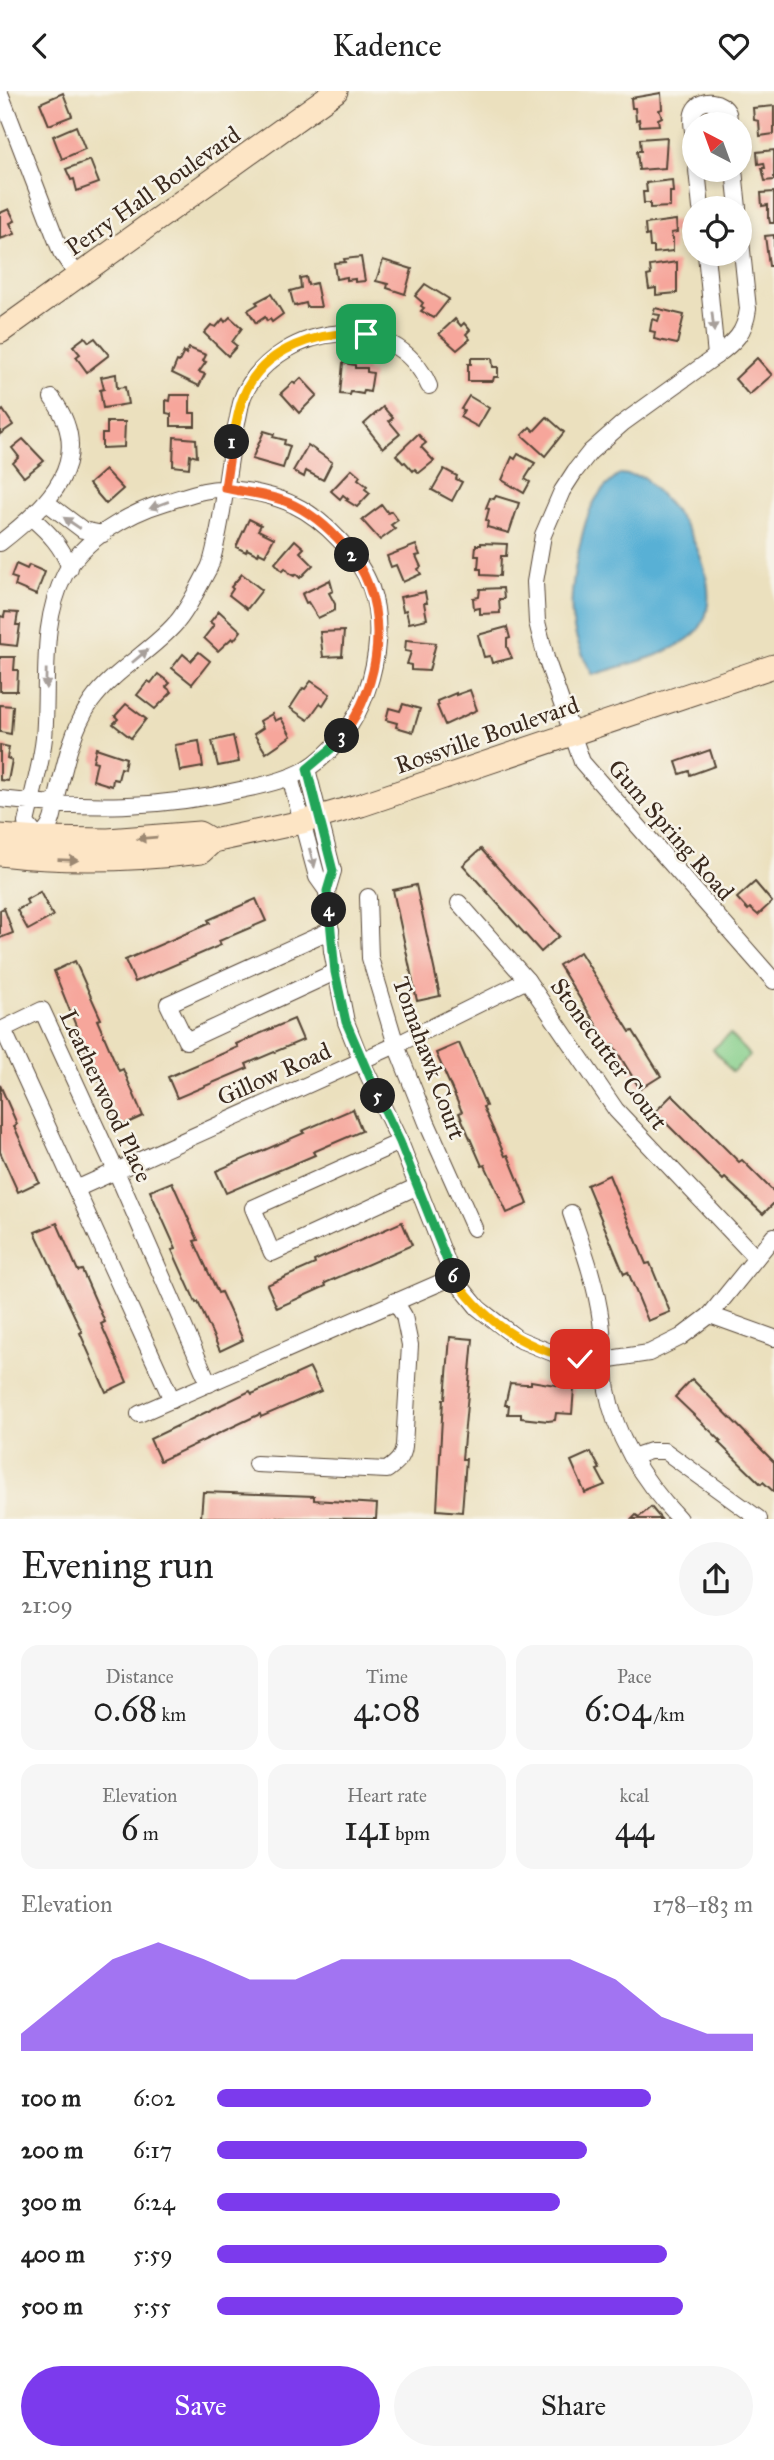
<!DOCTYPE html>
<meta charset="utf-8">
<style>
body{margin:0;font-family:"IM FELL Great Primer",serif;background:#f6f6f6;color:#222;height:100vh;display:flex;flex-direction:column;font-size:26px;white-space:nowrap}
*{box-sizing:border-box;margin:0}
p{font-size:23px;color:#767676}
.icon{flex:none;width:38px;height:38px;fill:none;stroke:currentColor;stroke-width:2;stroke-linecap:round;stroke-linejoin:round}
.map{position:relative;height:1428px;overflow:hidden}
.sheet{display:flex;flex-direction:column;background:#fff;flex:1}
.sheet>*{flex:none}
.needle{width:46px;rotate:319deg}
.controls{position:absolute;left:682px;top:21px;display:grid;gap:14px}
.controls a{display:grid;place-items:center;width:70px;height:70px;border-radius:50%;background:#fff;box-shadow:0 4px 10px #0003;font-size:35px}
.pin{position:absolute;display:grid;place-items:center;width:60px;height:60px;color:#fff;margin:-30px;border-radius:14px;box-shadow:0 4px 10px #0006}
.km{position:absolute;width:35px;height:35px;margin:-18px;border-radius:50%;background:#222;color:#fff;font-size:19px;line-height:35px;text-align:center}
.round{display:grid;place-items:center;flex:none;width:74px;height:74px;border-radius:37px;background:#f6f6f6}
.overview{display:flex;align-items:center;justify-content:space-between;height:119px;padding:0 21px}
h1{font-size:38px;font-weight:600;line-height:52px}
.stats{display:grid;grid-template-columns:repeat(3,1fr);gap:10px;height:119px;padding:7px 21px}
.stats div{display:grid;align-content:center;border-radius:18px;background:#f6f6f6;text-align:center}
.stats b{font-size:35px;font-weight:600}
.stats small{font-size:19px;font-weight:400}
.stats p{font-size:19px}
.chart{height:196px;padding:14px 21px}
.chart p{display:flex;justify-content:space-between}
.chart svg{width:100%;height:126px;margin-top:7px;fill:#7c3aed;opacity:.7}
.button{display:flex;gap:14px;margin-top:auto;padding:14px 21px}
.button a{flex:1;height:80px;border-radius:42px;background:#7c3aed;color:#fff;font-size:28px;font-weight:600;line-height:80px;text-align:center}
.button a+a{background:#f6f6f6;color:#222}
ul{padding:0 21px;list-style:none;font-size:23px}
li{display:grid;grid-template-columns:112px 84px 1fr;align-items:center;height:52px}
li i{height:18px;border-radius:9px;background:#7c3aed}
header{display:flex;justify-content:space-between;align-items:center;height:91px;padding:0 21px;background:#fff;font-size:32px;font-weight:600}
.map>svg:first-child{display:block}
.green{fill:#86cf8b;stroke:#607c54;stroke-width:2}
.water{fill:#58b0d5;stroke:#4a6d7a;stroke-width:2}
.building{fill:#f6a69b}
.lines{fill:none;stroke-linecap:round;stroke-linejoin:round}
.street-casing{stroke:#554536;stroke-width:18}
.secondary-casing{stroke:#554536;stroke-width:25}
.street{stroke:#fff;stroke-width:16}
.secondary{stroke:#fde5c5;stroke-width:23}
.oneway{fill:#a79f9a}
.oneway2{fill:#9c8872}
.split-1-casing{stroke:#fff;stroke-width:14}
.split-2-casing{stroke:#fff;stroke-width:14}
.split-3-casing{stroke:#fff;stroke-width:14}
.split-4-casing{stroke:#fff;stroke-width:14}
.split-5-casing{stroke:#fff;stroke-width:14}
.split-6-casing{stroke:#fff;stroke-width:14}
.split-7-casing{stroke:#fff;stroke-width:14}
.split-1{stroke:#f5b400;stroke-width:9}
.split-2{stroke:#f0652b;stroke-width:9}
.split-3{stroke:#f0652b;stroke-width:9}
.split-4{stroke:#22a559;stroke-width:9}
.split-5{stroke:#22a559;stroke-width:9}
.split-6{stroke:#22a559;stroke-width:9}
.split-7{stroke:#f5b400;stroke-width:9}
.labels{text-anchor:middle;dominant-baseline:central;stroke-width:5;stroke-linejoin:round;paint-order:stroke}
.street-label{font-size:24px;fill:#3b2a1e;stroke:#f7f3e8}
</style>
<header><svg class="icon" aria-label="back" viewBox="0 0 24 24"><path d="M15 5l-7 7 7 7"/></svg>Kadence<svg class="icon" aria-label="heart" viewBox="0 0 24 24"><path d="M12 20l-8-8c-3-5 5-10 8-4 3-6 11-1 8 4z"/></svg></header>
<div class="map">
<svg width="774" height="1428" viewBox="0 0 774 1428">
<rect width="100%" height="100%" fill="#f7f3e8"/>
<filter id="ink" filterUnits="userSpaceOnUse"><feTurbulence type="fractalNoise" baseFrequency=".0143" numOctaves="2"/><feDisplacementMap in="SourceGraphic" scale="14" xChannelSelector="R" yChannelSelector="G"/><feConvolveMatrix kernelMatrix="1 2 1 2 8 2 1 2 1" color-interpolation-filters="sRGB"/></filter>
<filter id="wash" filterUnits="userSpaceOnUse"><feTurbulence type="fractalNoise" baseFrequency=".00686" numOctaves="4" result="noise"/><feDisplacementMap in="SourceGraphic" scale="28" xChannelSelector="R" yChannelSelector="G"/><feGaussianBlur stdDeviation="1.57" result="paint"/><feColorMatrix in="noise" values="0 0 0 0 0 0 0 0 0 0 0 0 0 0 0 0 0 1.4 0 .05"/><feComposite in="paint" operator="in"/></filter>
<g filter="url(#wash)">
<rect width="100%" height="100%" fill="#ebe0be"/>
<polygon class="green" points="730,943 750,965 732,981 713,958"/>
<path class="water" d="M 620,383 L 644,386 C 656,401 672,415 683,431 C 703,461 726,522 688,548 C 661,567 623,574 593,584 C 566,537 568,510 579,458 C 583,440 588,417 600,402 C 605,395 613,389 620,383 Z"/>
<g id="blocks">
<g class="building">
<polygon points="63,2 72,25 49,34 40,12"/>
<polygon points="661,2 662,18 659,19 662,26 658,28 659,34 640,35 639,28 636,29 635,17 632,17 631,7"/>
<polygon points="774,15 774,43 760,45 759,30 754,29 753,17"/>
<polygon points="76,35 85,58 62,68 53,45"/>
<polygon points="667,46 665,77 639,79 637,60 641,60 640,48"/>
<polygon points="774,59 774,89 765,90 762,77 765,77 764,72 758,73 757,61"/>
<polygon points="90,69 99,92 77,100 74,88 71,89 66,78"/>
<polygon points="672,89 673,101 670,101 670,116 650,117 650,112 644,112 643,101 647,101 646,92"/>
<polygon points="774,101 774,132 770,132 769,127 768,127 768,114 762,115 761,102"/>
<polygon points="9,118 15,130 10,132 15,143 0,148 0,122"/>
<polygon points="676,129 677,141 671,142 672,147 673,147 673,160 654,162 654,156 650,156 649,144 646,145 645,133"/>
<polygon points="774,144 774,175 769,175 765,145"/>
<polygon points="361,166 365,190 355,191 355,188 347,189 347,186 336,188 334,172 345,171 344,168"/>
<polygon points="383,169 412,178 405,203 387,197 388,193 376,190"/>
<polygon points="677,171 677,202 656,204 656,197 649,198 647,185 651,184 650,175"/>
<polygon points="306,186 308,194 316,192 321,216 307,216 306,212 294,215 290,200 301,197 300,187"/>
<polygon points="425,193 449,208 434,227 421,220 424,217 421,215 423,212 415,205"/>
<polygon points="271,203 283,223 272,231 270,228 267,230 265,226 256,232 248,219 258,213 256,211"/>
<polygon points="655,217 684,224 677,253 654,248 655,241 650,240 652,228 658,230 660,224 653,223"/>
<polygon points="230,226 242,237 232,251 237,255 228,265 204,242 211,234 216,236 223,228 225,231"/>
<polygon points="455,228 461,235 464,232 470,239 466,243 470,248 457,259 439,243"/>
<polygon points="85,246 89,251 95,247 109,264 87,281 76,266 80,263 73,255"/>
<polygon points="189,257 206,264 203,270 206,271 199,281 205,283 199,295 172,282 177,270 179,271 184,261 186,263"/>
<polygon points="471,267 492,267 493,276 498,276 498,286 494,286 493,290 468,290 468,273 471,273"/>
<polygon points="757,267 772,284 749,304 735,288"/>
<polygon points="343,272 355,274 355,277 367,277 367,281 373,282 370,301 364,300 363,303 351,301 350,304 340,303"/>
<polygon points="116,283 117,297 125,296 128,313 103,317 100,299 104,298 101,286"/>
<polygon points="301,287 317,304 299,322 281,302 293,291 295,293"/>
<polygon points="171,304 190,304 190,322 195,322 195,335 171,335 171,323 166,322 166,309 170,310"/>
<polygon points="469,305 489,317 478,336 460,326 464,319 461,318"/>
<polygon points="383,316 393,327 389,330 400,343 383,357 364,333"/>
<polygon points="3,319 13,334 0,343 0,322"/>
<polygon points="547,326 564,341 545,365 522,344 530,336 534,340"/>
<polygon points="107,331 125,331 124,356 102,357 102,343 107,343"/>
<polygon points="264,340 274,343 273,346 285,349 284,353 290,355 283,377 252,368"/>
<polygon points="418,343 426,352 421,356 434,370 419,382 415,378 413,380 405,371 403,372 396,364"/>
<polygon points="174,346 196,348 197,366 190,364 189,377 173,375"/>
<polygon points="23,348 44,370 24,386 13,372 19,366 12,357"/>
<polygon points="308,354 332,371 323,389 306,380 304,386 293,380"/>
<polygon points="518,363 535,372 525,388 530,391 524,402 502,389 512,366 515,368"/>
<polygon points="352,378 360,385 358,388 367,395 365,398 370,402 357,416 346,409 348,408 343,404 340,408 331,400"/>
<polygon points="444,378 457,385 456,388 462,391 452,410 432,399"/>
<polygon points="105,379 123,398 106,413 89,393"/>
<polygon points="496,405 519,412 509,442 487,436 488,430 486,429 489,418 486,417 490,407 494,408"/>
<polygon points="382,414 388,422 391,420 398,429 391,434 395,438 380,449 362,429"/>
<polygon points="249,428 261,434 258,439 274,447 265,464 259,461 258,464 247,458 246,461 236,456"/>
<polygon points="295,449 304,457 300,461 313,474 300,487 296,483 294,485 290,483 285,477 282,480 275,472"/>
<polygon points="481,452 507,453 506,465 501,465 500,485 481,484 481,478 478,478 479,465 475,465 476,454 481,454"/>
<polygon points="416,454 420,464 416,465 421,476 418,478 421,483 403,491 396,474 391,476 387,465"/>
<polygon points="16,473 27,478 29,474 45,481 36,504 15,495 17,488 11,486"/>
<polygon points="242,483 262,499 247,518 229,504 233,498 231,496"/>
<polygon points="330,489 333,500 329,502 335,513 335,519 318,527 308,511 306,512 302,503"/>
<polygon points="503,497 504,508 499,508 500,522 480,523 480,517 474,518 473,507 479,506 480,498"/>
<polygon points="425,501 427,512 424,512 427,528 409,532 406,519 403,520 400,506"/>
<polygon points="219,520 241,540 234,549 232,547 218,560 204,547 214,534 210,531"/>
<polygon points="5,521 18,522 16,534 20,534 17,555 0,553 0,525 4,526"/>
<polygon points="507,536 510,547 507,548 507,556 512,567 492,572 490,565 484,566 478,544"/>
<polygon points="344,540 342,565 323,566 320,541"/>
<polygon points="406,549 436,552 429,580 411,579 411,574 407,573 411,561 405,560"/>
<polygon points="199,561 210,570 192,593 172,577 183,563 191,570"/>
<polygon points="0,566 15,566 14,579 18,579 17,600 0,600"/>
<polygon points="158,583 170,592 166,596 172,601 155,618 137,604 148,590 151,592"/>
<polygon points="311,590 330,603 323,614 320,612 308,629 290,617 303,597 305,598"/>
<polygon points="470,599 477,619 445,634 437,615 439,614 437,610 456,602 456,604"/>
<polygon points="126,613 146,628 131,647 113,633 118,628 115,625"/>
<polygon points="403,613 420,618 413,641 396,636 397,632 386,629 389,617 400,620"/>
<polygon points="0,614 13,615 11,643 0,641"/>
<polygon points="272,623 275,630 281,627 291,645 266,662 254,643 263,637 260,630"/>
<polygon points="233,645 239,671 218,675 212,650"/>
<polygon points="199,650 203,676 180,680 175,654"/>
<polygon points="0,654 9,656 7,667 12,669 8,690 0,689"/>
<polygon points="96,657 126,667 124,678 121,677 118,689 113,688 112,695 93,689 97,671 93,670"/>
<polygon points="710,659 715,675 690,684 689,680 680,683 676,671"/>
<polygon points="481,758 559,845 541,861 463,774"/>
<polygon points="755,791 772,811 758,824 750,817 748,819 737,807"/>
<polygon points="416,794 440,905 417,910 393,799"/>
<polygon points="40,801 53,825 28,839 17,819 28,813 26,809"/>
<polygon points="256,808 266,830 219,850 221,854 135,891 125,869 210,832 208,829"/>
<polygon points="4,817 13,842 0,847 0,819"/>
<polygon points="580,861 630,941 633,940 661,985 640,998 613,954 610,956 559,874"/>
<polygon points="75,870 101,928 97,929 119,980 123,978 143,1025 121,1035 101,989 98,990 54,880"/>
<polygon points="294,928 303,949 246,973 248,977 177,1007 168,986 238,956 236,953"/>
<polygon points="459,952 486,1015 483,1016 505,1065 508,1064 528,1113 507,1122 485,1074 482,1075 459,1022 462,1021 436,962"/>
<polygon points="0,994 17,1033 14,1035 39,1091 18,1101 0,1061"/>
<polygon points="672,1004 739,1071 742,1069 774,1101 774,1112 763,1123 725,1087 723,1089 655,1021"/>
<polygon points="353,1018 362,1040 313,1061 315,1064 226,1102 216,1080 304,1042 302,1040"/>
<polygon points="609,1084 646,1173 650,1172 670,1221 648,1230 628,1181 624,1183 587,1094"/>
<polygon points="172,1091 198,1149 194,1150 218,1202 221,1201 243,1249 220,1260 198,1211 196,1212 172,1159 176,1158 150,1100"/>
<polygon points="402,1131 412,1154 325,1192 326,1195 277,1217 267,1194 315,1173 314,1170"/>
<polygon points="57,1132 78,1180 82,1179 105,1231 101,1233 127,1291 106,1301 80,1242 82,1241 35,1141"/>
<polygon points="450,1246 473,1248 462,1368 466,1368 462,1421 437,1419 443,1308 445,1308"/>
<polygon points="310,1277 321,1300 261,1326 260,1323 160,1370 150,1348 250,1300 252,1303"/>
<polygon points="692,1288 774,1371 774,1401 763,1391 761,1393 719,1352 721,1350 675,1306"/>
<polygon points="531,1290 574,1297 572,1323 556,1322 555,1329 548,1330 521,1327 521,1323 508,1323 509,1314 505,1314 510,1292 525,1293 531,1293"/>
<polygon points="591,1361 600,1378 597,1379 605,1394 585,1402 571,1370"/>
<polygon points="203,1401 314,1405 314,1409 377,1413 376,1428 201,1426"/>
<polygon points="651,1416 661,1428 632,1428 636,1424 639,1426"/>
</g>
</g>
</g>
<g filter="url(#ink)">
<use href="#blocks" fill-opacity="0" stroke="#554536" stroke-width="2"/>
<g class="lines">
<defs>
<g id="street">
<polyline points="0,2 61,161 78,185"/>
<path d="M 695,53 C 694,43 689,27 695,18 C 702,7 722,9 728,22 C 729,25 729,29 729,33"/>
<polyline points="697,79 701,117"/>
<polyline points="734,79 738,117"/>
<path d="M 706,163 L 716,265 C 735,251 745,242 748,218 L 740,140"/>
<polyline points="716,265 623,332 590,361 575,380 562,400 543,444 535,491 537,531 546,567 582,671 774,890"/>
<polyline points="46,411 83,439 103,443"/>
<path d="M 32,427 C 49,442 62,455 70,477"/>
<path d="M 0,452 C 47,415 98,369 52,307"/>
<polyline points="307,678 333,780 327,800 332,860 346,931 361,969 400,1051 453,1186 478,1217 518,1248 560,1265 603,1269 649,1262 681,1246 710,1224 774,1145"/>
<polyline points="290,686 317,786 327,800"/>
<path d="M 0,708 C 87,718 160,718 245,698 C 265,694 287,689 305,679 C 334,662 357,630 367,599 C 378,568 382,529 371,497 C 360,466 324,428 294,414 C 276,405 248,399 227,398 C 208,396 184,406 166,411 C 129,422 83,448 65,483 C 39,534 49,592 44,647 C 41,675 32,704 26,732 L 39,748 C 43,743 49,738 51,731 C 54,725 54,717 56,711 C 64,677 71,640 91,611 C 114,579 151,561 176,532 C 188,519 200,493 209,477 C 213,468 215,456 217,447 C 226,407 228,366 238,327 C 240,318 241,308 245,301 C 282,232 395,216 429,295"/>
<polyline points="368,806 370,867 396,954 427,1032 474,1137"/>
<polyline points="459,812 527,889 616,1019 756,1167"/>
<polyline points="331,839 168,913 186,950 335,881"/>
<polyline points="400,1051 253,1117 272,1162 418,1095"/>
<polyline points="76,1098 396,954 527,889"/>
<path d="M 571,1122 C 583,1157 596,1192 601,1230 C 604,1253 604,1276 607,1299 C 616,1349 644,1391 679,1428"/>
<polyline points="710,1224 774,1247"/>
<polyline points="172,1309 3,938 42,919 116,1080 209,1293"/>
<polyline points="139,1323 453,1186"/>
<polyline points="632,1366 650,1360 665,1360 759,1428"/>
<path d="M 256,1373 L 387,1379 C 396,1372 403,1367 404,1355 L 410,1254 L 404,1225 L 395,1210"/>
</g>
<g id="secondary">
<polyline points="0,241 336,0"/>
<polyline points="0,745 39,748 108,749 199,742 213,750"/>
<path d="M 0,763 C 67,771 134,769 201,761 L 213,750 L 302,731 L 361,714 L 774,575"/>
</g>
</defs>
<use href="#street" class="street-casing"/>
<use href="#secondary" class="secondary-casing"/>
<use href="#street" class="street"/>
<use href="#secondary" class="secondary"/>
</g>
<defs><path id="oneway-solid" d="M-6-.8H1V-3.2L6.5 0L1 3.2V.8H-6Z" transform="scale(1.75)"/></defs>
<g class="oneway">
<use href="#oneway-solid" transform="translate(713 231) rotate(84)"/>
<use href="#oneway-solid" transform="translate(159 414) rotate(160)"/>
<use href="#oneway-solid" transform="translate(72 432) rotate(-146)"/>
<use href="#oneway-solid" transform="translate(140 565) rotate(-40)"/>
<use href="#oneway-solid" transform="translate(46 588) rotate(91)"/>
<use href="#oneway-solid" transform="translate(312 767) rotate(75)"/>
</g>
<g class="oneway2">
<use href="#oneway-solid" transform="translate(147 747) rotate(175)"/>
<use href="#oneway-solid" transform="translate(68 769) rotate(2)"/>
</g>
</g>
<g class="lines" filter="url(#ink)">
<defs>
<path id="split-1" d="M 232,351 C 236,336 238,318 244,304 C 263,257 320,239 366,243"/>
<path id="split-2" d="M 232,351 L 225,397 C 248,402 274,404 294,414 C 316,425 337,445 352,464"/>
<path id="split-3" d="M 342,645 C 382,595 391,516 352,464"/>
<polyline id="split-4" points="329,819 327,800 333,780 307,678 332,657 342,645"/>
<polyline id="split-5" points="329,819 335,881 346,931 378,1005"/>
<polyline id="split-6" points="378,1005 400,1051 453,1185"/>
<path id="split-7" d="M 453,1185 C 484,1230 525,1260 580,1268"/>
</defs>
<use href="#split-1" class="split-1-casing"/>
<use href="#split-2" class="split-2-casing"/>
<use href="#split-3" class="split-3-casing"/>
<use href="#split-4" class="split-4-casing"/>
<use href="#split-5" class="split-5-casing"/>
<use href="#split-6" class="split-6-casing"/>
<use href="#split-7" class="split-7-casing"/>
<use href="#split-1" class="split-1"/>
<use href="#split-2" class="split-2"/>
<use href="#split-3" class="split-3"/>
<use href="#split-4" class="split-4"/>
<use href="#split-5" class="split-5"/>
<use href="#split-6" class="split-6"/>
<use href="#split-7" class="split-7"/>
</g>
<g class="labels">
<g class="street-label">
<text transform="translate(153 100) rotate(-35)">Perry Hall Boulevard</text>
<text transform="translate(487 644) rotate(-19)">Rossville Boulevard</text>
<text transform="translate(671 739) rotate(49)">Gum Spring Road</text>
<text transform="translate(609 963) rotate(54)">Stonecutter Court</text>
<text transform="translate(429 967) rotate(70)">Tomahawk Court</text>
<text transform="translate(274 983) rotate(-24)">Gillow Road</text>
<text transform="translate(106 1005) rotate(65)">Leatherwood Place</text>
</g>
</g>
</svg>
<div class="controls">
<a><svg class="needle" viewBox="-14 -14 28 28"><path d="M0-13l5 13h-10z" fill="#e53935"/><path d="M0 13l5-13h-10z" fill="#767676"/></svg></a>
<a><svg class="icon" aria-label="locate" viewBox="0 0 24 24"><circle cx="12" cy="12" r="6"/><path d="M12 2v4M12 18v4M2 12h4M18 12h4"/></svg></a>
</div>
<div class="pin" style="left:366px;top:243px;background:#1e9e55"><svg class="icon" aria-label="arrive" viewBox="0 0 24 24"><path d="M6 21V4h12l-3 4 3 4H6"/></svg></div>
<div class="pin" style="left:580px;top:1268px;background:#d93025"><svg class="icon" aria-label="check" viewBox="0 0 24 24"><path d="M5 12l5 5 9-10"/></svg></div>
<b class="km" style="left:232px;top:351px">1</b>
<b class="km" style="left:352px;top:464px">2</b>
<b class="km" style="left:342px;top:645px">3</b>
<b class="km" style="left:329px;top:819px">4</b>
<b class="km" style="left:378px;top:1005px">5</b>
<b class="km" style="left:453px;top:1185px">6</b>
</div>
<section class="sheet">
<div class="overview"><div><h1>Evening run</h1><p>21:09</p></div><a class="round"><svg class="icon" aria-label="share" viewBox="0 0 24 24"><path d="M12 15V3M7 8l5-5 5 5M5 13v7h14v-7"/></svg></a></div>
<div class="stats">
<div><p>Distance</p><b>0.68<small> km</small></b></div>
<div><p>Time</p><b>4:08</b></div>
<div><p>Pace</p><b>6:04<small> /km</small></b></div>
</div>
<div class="stats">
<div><p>Elevation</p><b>6<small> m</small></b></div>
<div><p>Heart rate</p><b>141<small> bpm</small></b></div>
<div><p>kcal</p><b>44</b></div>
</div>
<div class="chart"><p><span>Elevation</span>178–183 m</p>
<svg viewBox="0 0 160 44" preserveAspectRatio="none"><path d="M0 44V38L10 25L20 12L30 6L40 12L50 19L60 19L70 12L80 12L90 12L100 12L110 12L120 12L130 19L140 32L150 38L160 38V44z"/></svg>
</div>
<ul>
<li><b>100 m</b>6:02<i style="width:81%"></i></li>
<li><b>200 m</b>6:17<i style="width:69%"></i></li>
<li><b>300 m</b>6:24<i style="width:64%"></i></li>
<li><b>400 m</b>5:59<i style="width:84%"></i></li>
<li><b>500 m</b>5:55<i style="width:87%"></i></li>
</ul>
<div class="button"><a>Save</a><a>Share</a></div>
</section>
